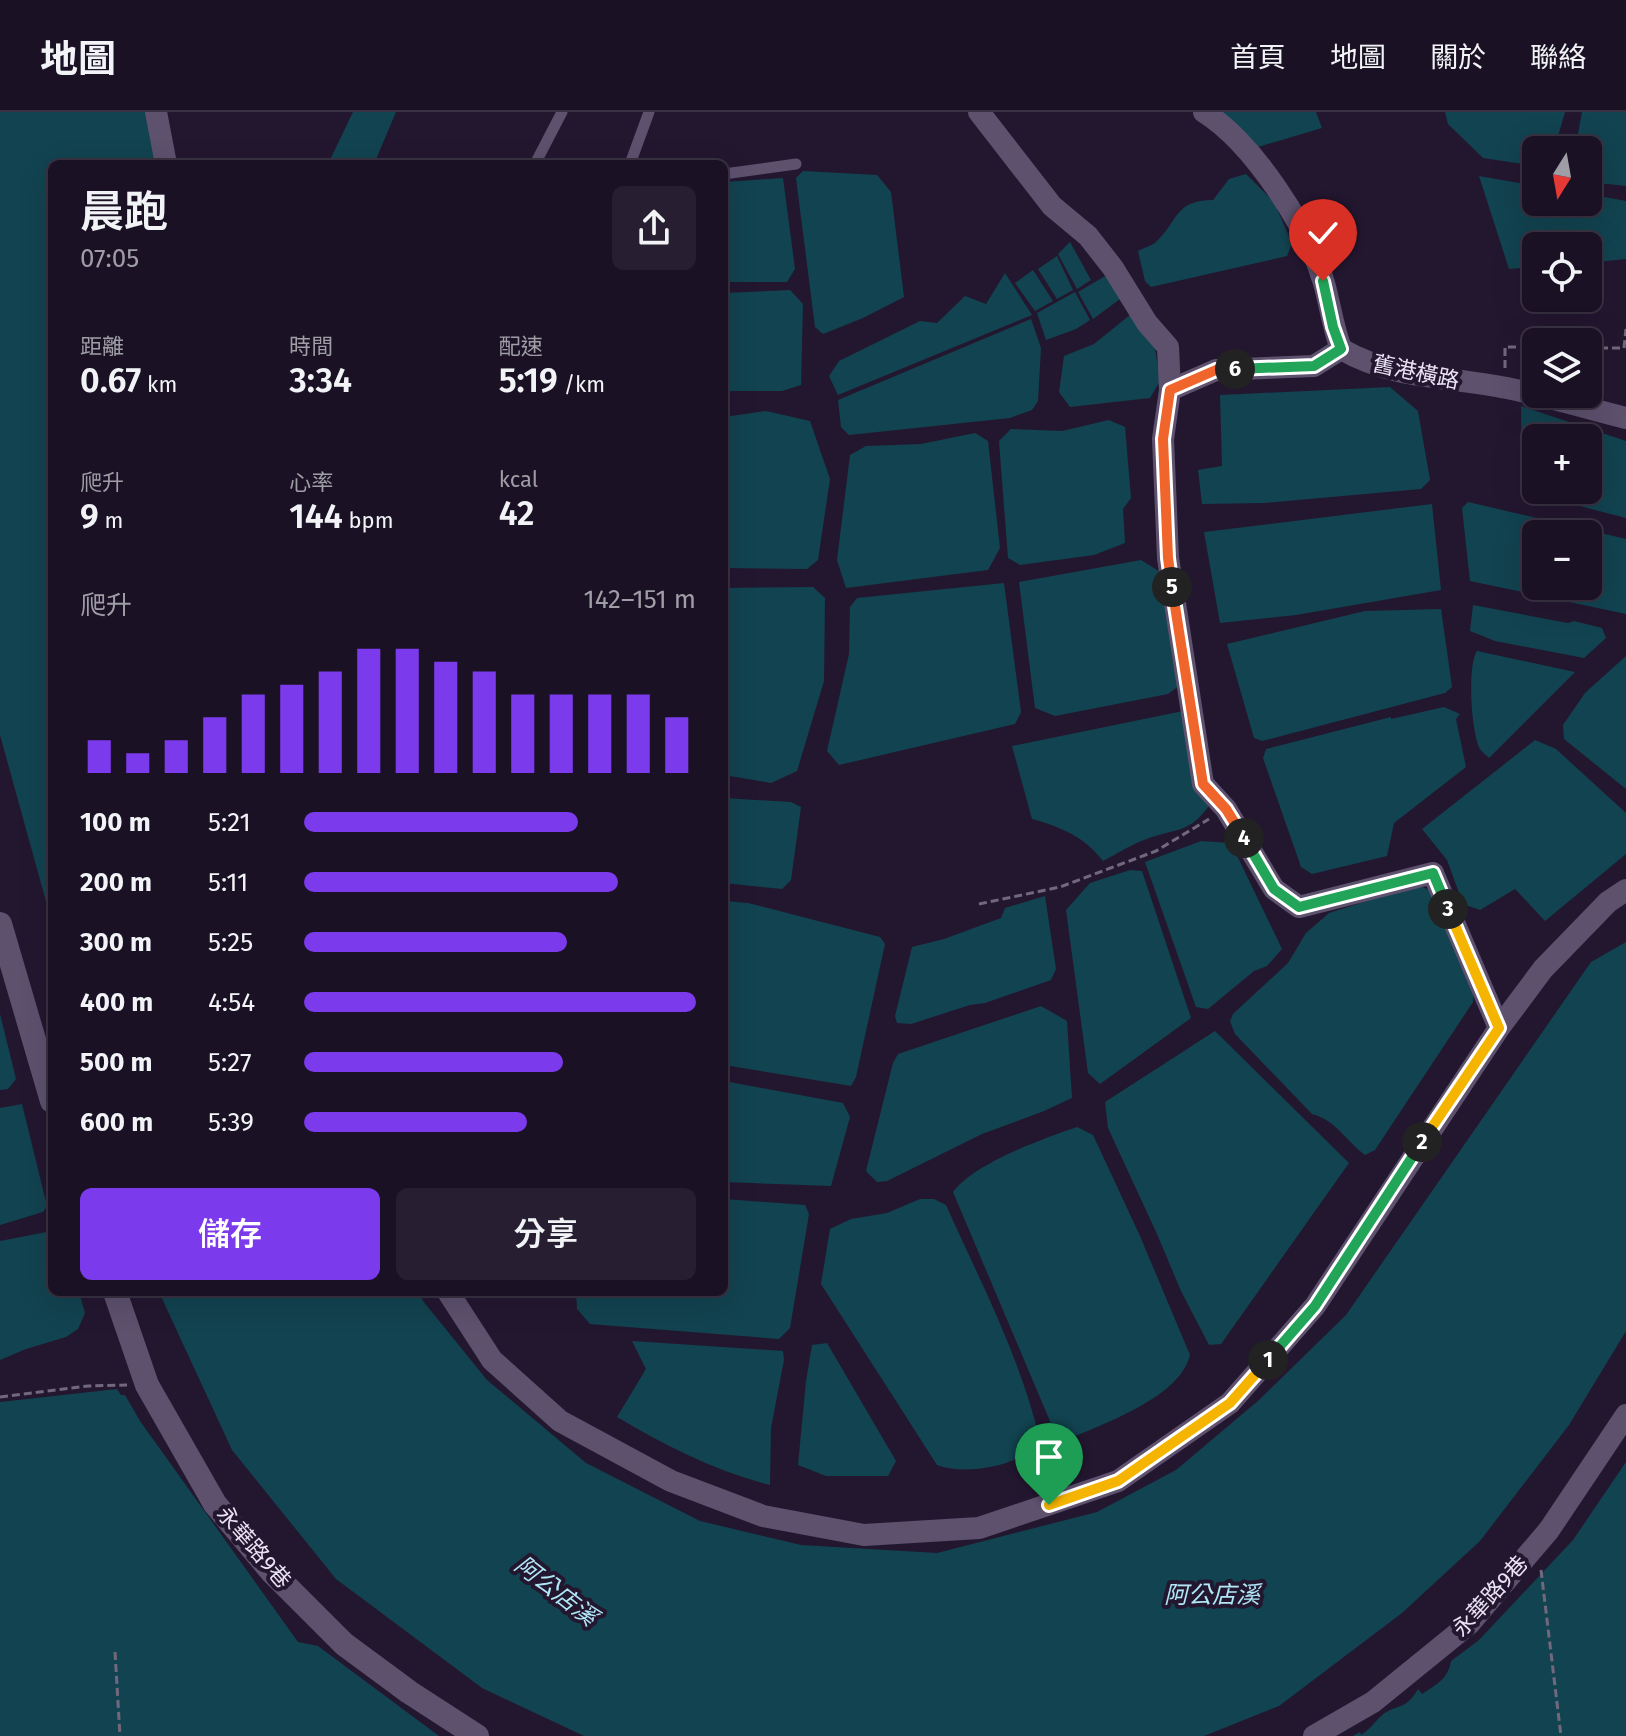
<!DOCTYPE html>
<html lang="zh-TW">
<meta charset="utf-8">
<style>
body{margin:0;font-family:"Fira Sans","Noto Sans TC",sans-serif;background:#271f31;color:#f1f3f6;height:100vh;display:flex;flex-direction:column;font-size:30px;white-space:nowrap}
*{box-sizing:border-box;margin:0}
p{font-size:26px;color:#9f9da6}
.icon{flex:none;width:44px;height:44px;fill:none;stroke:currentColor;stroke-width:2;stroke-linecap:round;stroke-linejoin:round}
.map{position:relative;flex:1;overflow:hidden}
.panel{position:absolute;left:48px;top:48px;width:680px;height:1136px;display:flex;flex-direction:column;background:#1a1124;border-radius:12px;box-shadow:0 8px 32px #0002,0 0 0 2px #383141}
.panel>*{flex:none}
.needle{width:52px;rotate:191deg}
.fabs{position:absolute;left:1522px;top:24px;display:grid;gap:16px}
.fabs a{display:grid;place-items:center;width:80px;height:80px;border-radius:12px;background:#1a1124;box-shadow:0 8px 32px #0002,0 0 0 2px #383141;font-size:40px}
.pin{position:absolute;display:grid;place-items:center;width:68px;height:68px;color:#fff;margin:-82px -34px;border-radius:50% 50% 50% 0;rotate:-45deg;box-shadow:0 0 8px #0007}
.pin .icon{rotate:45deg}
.km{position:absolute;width:40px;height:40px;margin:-20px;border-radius:50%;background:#222;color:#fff;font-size:22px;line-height:40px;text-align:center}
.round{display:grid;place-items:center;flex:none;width:84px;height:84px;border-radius:12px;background:#271f31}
.summary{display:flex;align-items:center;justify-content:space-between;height:136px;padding:0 32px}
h1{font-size:44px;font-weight:600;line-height:60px}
.metrics{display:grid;grid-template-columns:repeat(3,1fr);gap:12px;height:136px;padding:8px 32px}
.metrics div{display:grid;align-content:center}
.metrics b{font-size:34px;font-weight:600}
.metrics small{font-size:22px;font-weight:400}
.metrics p{font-size:22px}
.chart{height:224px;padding:16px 32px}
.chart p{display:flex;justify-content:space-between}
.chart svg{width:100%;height:144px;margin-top:8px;stroke:#7c3aed;stroke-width:6}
.action{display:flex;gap:16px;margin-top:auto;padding:16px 32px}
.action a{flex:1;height:92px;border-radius:12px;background:#7c3aed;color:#fff;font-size:32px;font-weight:600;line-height:92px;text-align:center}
.action a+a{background:#271f31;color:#f1f3f6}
ul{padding:0 32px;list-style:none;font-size:26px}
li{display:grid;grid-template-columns:128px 96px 1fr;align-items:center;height:60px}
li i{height:20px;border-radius:10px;background:#7c3aed}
header{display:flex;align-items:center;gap:48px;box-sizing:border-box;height:112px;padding:0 40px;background:#1a1124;border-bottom:2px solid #383141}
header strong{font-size:38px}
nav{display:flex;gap:44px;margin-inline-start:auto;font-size:28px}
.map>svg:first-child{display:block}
.water{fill:#124350;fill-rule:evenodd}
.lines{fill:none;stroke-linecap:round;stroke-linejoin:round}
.path{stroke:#72687e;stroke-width:3;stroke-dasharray:8 4;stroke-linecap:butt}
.service{stroke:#5d516e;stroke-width:11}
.minor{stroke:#5d516e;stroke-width:22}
.tertiary{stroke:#5d516e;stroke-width:24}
.split-1-casing{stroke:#fff;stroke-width:16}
.split-2-casing{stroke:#fff;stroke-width:16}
.split-3-casing{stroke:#fff;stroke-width:16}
.split-4-casing{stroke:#fff;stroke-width:16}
.split-5-casing{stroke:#fff;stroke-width:16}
.split-6-casing{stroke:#fff;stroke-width:16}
.split-7-casing{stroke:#fff;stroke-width:16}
.split-1{stroke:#f5b400;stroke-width:10}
.split-2{stroke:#22a559;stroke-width:10}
.split-3{stroke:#f5b400;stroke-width:10}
.split-4{stroke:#22a559;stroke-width:10}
.split-5{stroke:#f0652b;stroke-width:10}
.split-6{stroke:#f0652b;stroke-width:10}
.split-7{stroke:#22a559;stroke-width:10}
.labels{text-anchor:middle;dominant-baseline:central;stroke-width:8;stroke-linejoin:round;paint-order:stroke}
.street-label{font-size:22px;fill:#eae3f4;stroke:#231730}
.water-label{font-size:24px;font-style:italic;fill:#b0e6f6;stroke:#231730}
</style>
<header>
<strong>地圖</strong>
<nav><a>首頁</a><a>地圖</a><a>關於</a><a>聯絡</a></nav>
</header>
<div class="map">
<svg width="1626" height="1624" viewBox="0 0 1626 1624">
<rect width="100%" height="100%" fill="#231730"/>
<g class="water">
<polygon points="0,0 145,0 158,52 52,52 52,811 0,623"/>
<polygon points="353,0 396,0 374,52 328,52"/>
<polygon points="1213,0 1316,0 1322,16 1248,38"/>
<polygon points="1445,0 1565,0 1554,38 1536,38 1536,54 1483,46 1448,12"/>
<polygon points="1582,0 1626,0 1626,74 1588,70 1588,38 1575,38"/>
<polygon points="803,59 877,63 891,80 904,185 863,206 823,222 815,215 796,66"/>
<path d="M 1246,62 L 1274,90 L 1292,131 L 1287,144 L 1151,175 L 1145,169 L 1138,139 C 1143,136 1151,134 1155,131 C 1178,110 1174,88 1213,88 L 1229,67 Z"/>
<polygon points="1479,64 1536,74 1536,90 1588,90 1588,82 1626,89 1626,147 1588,151 1588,134 1536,134 1536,155 1509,157"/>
<polygon points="783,66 795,157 787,170 724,170 724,70"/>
<polygon points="1070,130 1091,168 1077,177 1058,142"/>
<polygon points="1057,144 1073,178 1057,187 1038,157"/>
<polygon points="1033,158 1053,189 1035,199 1015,171"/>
<polygon points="1005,161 1032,203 838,283 829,264 839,249 920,209 937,211 965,184 986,192"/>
<polygon points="1107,163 1120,187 1093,207 1078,180"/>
<polygon points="790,178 803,192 801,273 782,279 724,279 724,181"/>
<polygon points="1075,180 1090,208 1076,217 1046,228 1037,201"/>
<polygon points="1130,203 1153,222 1160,269 1150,286 1070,295 1059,280 1064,244 1094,232"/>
<polygon points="1031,207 1041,236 1038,289 1032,298 1010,306 849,323 841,315 838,288"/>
<polygon points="1390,275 1418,299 1430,368 1421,377 1264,391 1202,392 1198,358 1222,354 1220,283"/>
<path d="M 1521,294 L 1626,329 L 1626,406 L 1522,379 ZM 1536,326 L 1588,326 L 1588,378 L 1536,378 Z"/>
<polygon points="766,299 810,309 830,367 818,448 807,457 724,456 724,305"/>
<polygon points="1109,308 1125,315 1131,386 1123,397 1125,431 1094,443 1020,453 1008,446 999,329 1011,317 1062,319"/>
<polygon points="975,321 988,329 1000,436 988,458 846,476 837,448 850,343 866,334 921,332"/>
<path d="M 1468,390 L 1626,427 L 1626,502 L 1470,469 L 1462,396 ZM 1536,422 L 1588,422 L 1588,474 L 1536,474 Z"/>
<polygon points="1432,392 1441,478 1296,503 1220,511 1204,420"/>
<polygon points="1141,448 1165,463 1180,573 1168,582 1055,604 1035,596 1019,470"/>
<polygon points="1004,471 1021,600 1015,612 839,653 827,639 849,542 850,495 857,486"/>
<polygon points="813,475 825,486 824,569 797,659 771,671 724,663 724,476"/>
<polygon points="1473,493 1568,511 1574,509 1602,516 1606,526 1584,546 1495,529 1470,519"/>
<polygon points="1441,497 1452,575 1445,581 1262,629 1254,626 1227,532 1365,499"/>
<path d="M 1477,539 L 1575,560 L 1489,646 C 1487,644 1481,639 1480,637 C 1471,620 1467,553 1477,539 Z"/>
<polygon points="1626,544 1626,677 1564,627 1563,613 1585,581"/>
<polygon points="1444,595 1460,602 1456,607 1466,655 1394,711 1387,744 1312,762 1301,755 1263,646 1266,637 1391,605 1391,607"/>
<path d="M 1183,599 L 1211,691 C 1189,723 1177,715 1144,728 C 1130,733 1117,742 1103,749 C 1085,725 1061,715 1032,707 L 1012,634 Z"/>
<polygon points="1535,628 1556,637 1626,701 1626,742 1545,809 1515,777 1480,798 1463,792 1447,748 1422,717"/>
<polygon points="724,686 791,690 801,695 791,768 782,777 724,771"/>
<polygon points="1201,729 1231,731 1282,837 1267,854 1254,859 1208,897 1196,895 1145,750"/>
<polygon points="1130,758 1142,759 1191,906 1100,972 1088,961 1066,798 1090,771"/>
<path d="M 1418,773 L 1431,779 L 1474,874 L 1473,890 L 1375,1038 L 1365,1043 C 1346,1029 1336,1008 1312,1002 L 1235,922 L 1230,909 L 1233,902 L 1288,851 L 1306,821 L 1329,801 Z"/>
<polygon points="1045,784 1056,857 1051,868 985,891 970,893 911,912 897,911 895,904 912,835 944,827 1001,806 1005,796"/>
<polygon points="724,789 748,791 880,825 885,832 856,965 851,974 724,953"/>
<polygon points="1626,830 1626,1219 1569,1313 1480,1429 1402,1501 1279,1594 1204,1624 584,1624 482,1576 336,1467 232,1338 159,1180 419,1180 423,1189 487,1268 586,1351 700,1409 801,1433 937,1441 1097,1400 1176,1358 1259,1288 1346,1203 1591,850"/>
<polygon points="1041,894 1067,909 1072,986 1044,999 982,1022 887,1069 877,1070 866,1059 893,951 898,942"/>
<polygon points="0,902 16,967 8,977 0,978"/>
<polygon points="1215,919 1349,1051 1221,1232 1209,1233 1181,1179 1157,1122 1108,1016 1105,990"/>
<polygon points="724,969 843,991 850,1005 831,1074 724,1070"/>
<polygon points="22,992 47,1094 43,1100 0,1113 0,996"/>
<path d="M 1077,1015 L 1093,1023 L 1140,1124 L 1190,1243 C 1180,1286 1102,1312 1064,1329 L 1055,1321 L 953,1080 C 975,1051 1042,1027 1077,1015 Z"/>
<polygon points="724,1087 805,1093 809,1102 790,1216 779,1227 590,1212 577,1197 576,1180 724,1180"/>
<path d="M 920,1087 L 934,1087 L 946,1093 C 980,1169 1021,1246 1040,1329 C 1022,1354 965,1364 937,1353 L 821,1172 L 830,1117 L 851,1107 L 887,1101 Z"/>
<polygon points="52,1119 52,1180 79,1180 85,1201 78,1217 66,1225 26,1237 0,1248 0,1129"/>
<path d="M 632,1229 L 783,1239 L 784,1248 L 771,1316 L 770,1373 C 715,1359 666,1334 617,1305 L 646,1257 Z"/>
<polygon points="827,1231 896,1349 888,1364 826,1364 798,1353 806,1269 812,1233"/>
<polygon points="117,1277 121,1283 125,1283 140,1309 298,1530 318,1534 439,1624 0,1624 0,1290"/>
<path d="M 1626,1350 L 1626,1624 L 1353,1624 L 1360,1620 L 1361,1623 C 1370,1617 1374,1611 1381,1604 C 1396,1591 1405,1600 1418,1577 L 1422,1582 C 1437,1572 1448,1567 1451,1549 L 1479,1528 L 1573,1428 Z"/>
</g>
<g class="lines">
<g class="path">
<polyline points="1588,236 1624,236 1626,217"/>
<polyline points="1505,256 1505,235 1536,235"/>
<polyline points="979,792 1060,775 1156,739 1209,707"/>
<polyline points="0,1285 88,1274 127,1273"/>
<polyline points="1541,1458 1561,1624"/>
<polyline points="115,1540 120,1624"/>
</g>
<g class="service">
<polyline points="535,52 562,0"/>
<polyline points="630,52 649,0"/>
<polyline points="724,62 796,52"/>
</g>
<g class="minor">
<polyline points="156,0 166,52"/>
<polyline points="979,0 1052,94 1088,124 1113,156 1147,211 1168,235 1170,278"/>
<path d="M 1204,0 C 1253,31 1308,115 1324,171 C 1330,193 1333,215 1341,237 C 1395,268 1448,264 1507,276 C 1547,284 1586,296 1626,306"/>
<polyline points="1341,237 1314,254 1216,258 1170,278 1163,327 1168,446 1203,672 1226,697 1274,777 1299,795 1433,761 1499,916"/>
<polyline points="448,1180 492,1248 560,1309 671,1369 763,1404 864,1423 979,1416 1118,1369 1230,1291 1315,1194 1499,916 1543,857 1608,790 1626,778"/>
<polyline points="1314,1624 1373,1590 1469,1512 1549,1418 1626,1303"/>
</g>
<g class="tertiary">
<polyline points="0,812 52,989"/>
<polyline points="115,1180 147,1273 215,1392 272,1460 344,1532 409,1580 477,1624"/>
</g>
</g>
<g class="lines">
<defs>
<polyline id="split-1" points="1049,1393 1118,1369 1230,1291 1268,1248"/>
<polyline id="split-2" points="1268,1248 1315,1194 1422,1030"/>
<polyline id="split-3" points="1422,1030 1499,916 1448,797"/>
<polyline id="split-4" points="1244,726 1274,777 1299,795 1433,761 1448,797"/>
<polyline id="split-5" points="1172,475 1203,672 1226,697 1244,726"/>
<polyline id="split-6" points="1172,475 1168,446 1163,327 1170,278 1216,258 1235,257"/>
<polyline id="split-7" points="1235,257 1314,254 1341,237 1333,215 1323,169"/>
</defs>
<use href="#split-1" class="split-1-casing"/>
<use href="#split-2" class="split-2-casing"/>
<use href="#split-3" class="split-3-casing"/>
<use href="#split-4" class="split-4-casing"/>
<use href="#split-5" class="split-5-casing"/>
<use href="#split-6" class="split-6-casing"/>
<use href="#split-7" class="split-7-casing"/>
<use href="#split-1" class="split-1"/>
<use href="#split-2" class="split-2"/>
<use href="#split-3" class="split-3"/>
<use href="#split-4" class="split-4"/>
<use href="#split-5" class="split-5"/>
<use href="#split-6" class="split-6"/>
<use href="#split-7" class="split-7"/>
</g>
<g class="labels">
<g class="street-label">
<text transform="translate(1416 260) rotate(12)">舊港橫路</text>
<text transform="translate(254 1435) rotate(49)">永華路9巷</text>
<text transform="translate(1490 1484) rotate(-48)">永華路9巷</text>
</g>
<g class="water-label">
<text transform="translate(556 1479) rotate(38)">阿公店溪</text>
<text x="1212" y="1483">阿公店溪</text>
</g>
</g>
</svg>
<div class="fabs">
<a><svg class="needle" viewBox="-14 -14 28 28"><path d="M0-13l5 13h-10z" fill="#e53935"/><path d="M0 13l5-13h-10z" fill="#9f9da6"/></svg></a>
<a><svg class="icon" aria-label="locate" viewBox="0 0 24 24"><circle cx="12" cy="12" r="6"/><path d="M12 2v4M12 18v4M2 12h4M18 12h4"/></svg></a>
<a><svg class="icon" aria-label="layers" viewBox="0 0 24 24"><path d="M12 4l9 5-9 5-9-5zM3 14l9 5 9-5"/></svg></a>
<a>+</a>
<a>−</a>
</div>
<div class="pin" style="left:1049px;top:1393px;background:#1e9e55"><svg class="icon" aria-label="arrive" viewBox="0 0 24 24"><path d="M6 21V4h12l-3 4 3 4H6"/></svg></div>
<div class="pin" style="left:1323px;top:169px;background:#d93025"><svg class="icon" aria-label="check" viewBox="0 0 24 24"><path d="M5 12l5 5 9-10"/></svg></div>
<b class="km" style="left:1268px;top:1248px">1</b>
<b class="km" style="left:1422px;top:1030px">2</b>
<b class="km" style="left:1448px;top:797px">3</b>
<b class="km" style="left:1244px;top:726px">4</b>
<b class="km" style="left:1172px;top:475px">5</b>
<b class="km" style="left:1235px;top:257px">6</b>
<section class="panel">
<div class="summary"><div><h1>晨跑</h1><p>07:05</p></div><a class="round"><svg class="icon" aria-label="share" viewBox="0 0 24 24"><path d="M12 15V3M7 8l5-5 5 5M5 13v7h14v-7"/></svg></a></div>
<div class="metrics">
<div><p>距離</p><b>0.67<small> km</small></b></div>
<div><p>時間</p><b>3:34</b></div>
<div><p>配速</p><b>5:19<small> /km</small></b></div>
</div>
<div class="metrics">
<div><p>爬升</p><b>9<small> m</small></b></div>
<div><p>心率</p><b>144<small> bpm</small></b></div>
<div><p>kcal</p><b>42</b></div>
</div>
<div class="chart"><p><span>爬升</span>142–151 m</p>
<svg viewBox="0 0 160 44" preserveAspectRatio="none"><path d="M5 44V34M15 44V38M25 44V34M35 44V27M45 44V20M55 44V17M65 44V13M75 44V6M85 44V6M95 44V10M105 44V13M115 44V20M125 44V20M135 44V20M145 44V20M155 44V27"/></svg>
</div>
<ul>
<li><b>100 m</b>5:21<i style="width:70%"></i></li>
<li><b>200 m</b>5:11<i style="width:80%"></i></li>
<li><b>300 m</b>5:25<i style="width:67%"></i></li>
<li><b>400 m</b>4:54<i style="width:100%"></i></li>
<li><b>500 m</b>5:27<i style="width:66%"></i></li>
<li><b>600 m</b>5:39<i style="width:57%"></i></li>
</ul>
<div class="action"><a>儲存</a><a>分享</a></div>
</section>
</div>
